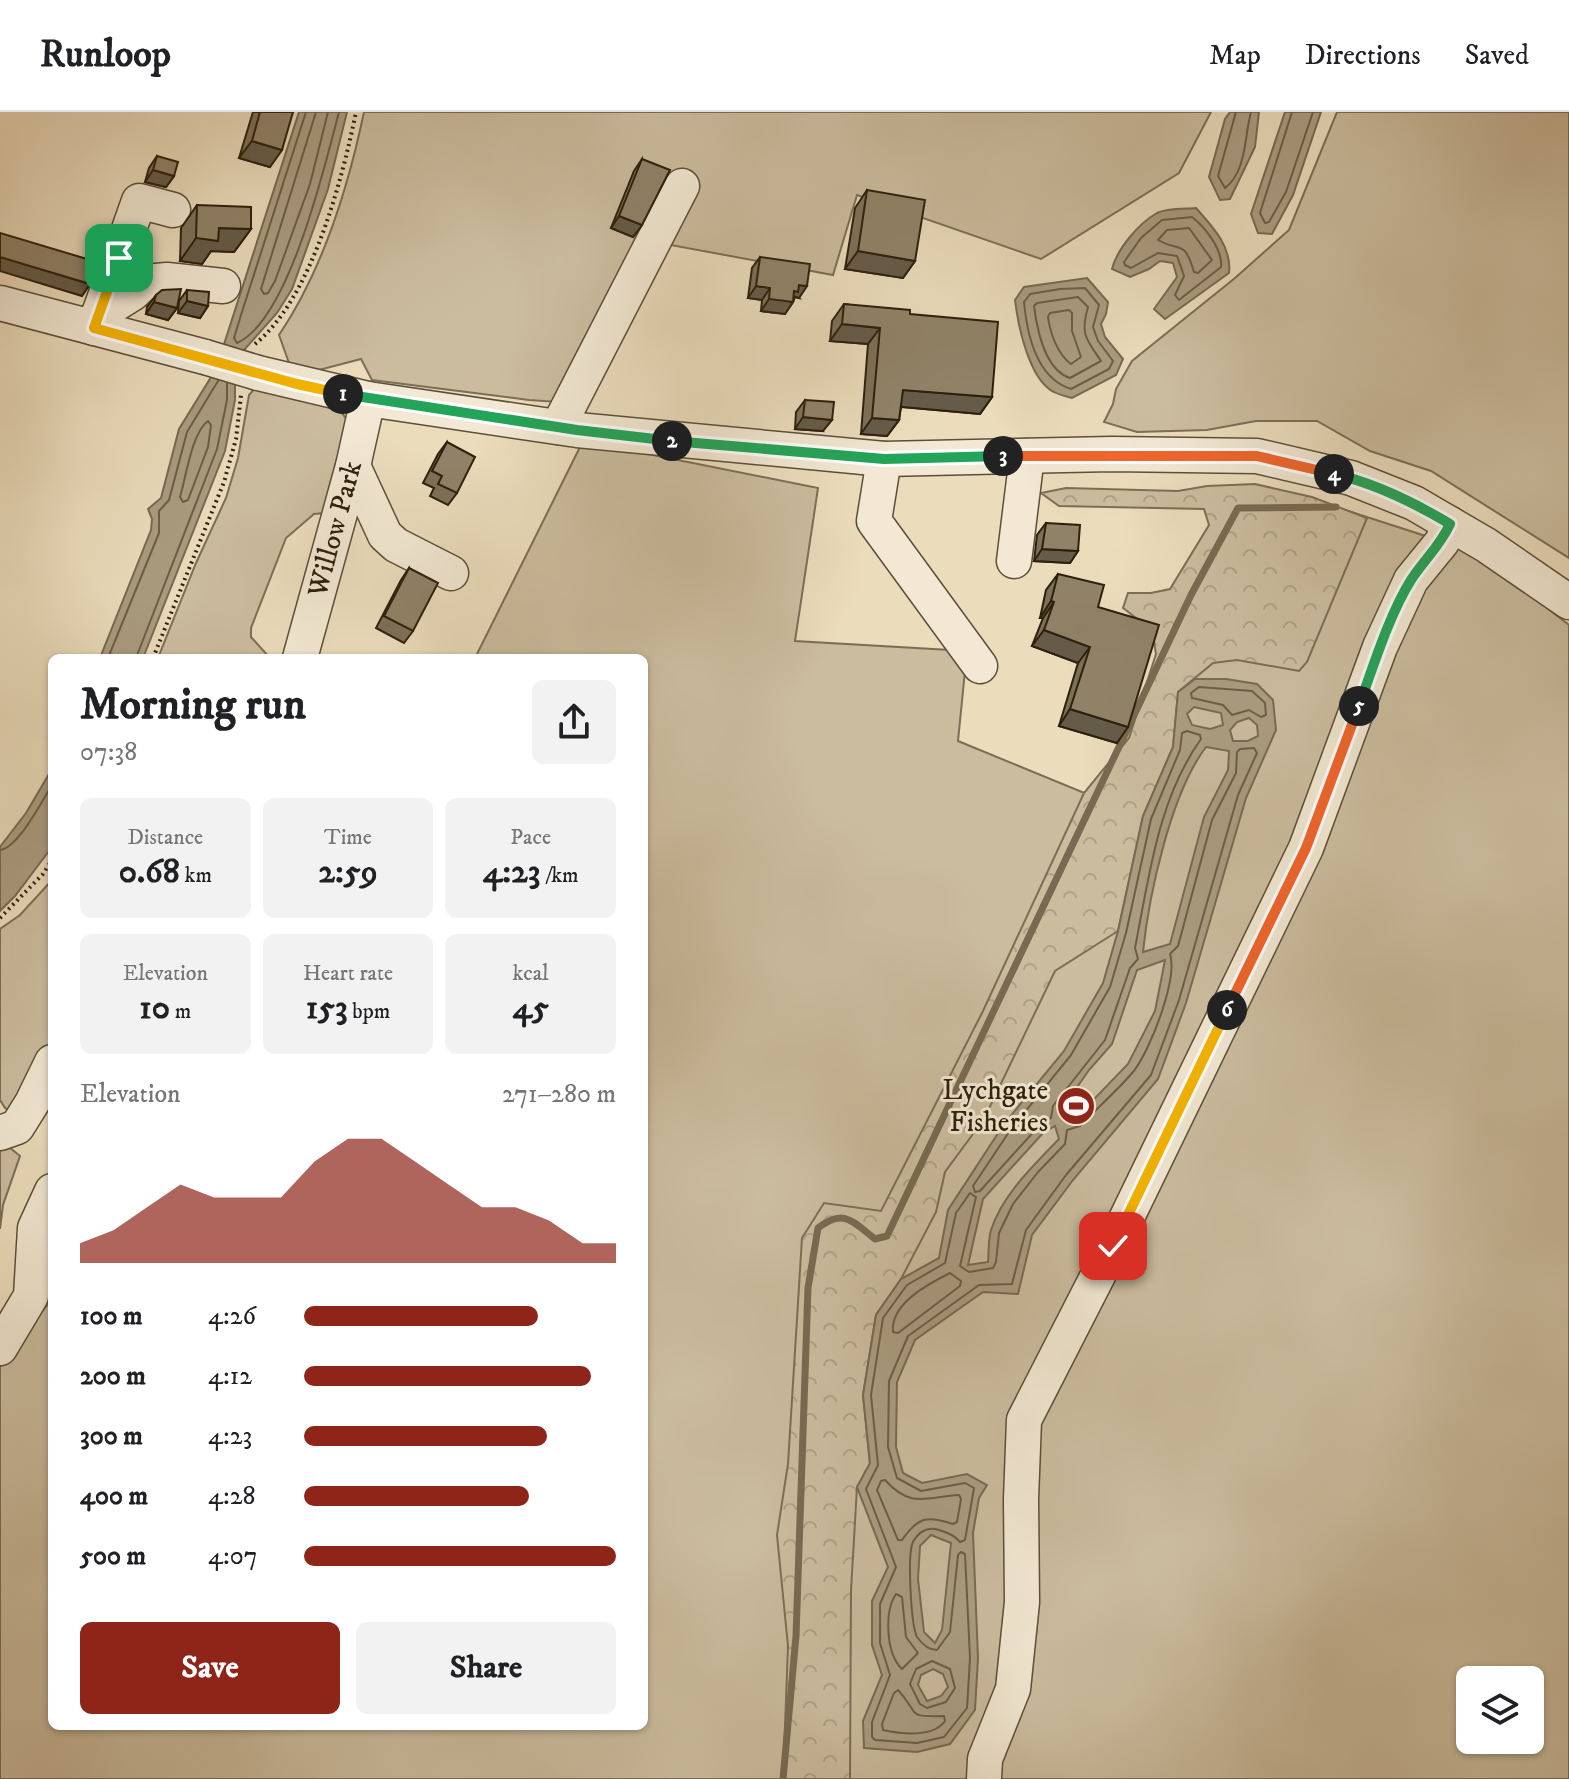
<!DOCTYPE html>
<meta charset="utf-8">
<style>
body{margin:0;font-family:"IM FELL DW Pica",serif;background:#f2f2f2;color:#202124;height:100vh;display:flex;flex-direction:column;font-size:30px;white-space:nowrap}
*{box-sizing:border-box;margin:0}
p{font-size:26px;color:#757577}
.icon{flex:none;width:44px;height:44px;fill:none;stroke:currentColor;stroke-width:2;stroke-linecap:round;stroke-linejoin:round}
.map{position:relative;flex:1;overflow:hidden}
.details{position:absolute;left:48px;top:542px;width:600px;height:1076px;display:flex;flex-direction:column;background:#fff;border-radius:12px;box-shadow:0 2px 6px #0004}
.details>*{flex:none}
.tools{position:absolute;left:1456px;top:1554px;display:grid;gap:16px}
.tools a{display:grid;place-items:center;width:88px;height:88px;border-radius:12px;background:#fff;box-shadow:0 2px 6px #0004;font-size:40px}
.pin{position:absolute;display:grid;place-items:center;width:68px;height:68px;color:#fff;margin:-34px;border-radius:16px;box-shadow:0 4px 12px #0006}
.km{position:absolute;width:40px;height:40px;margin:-20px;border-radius:50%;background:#222;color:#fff;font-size:22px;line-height:40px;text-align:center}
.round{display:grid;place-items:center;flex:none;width:84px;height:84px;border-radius:12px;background:#f2f2f2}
.head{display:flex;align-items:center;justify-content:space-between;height:136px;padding:0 32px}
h1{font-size:44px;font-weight:700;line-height:60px}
.metrics{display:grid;grid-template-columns:repeat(3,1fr);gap:12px;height:136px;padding:8px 32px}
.metrics div{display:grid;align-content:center;border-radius:12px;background:#f2f2f2;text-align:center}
.metrics b{font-size:34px;font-weight:700}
.metrics small{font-size:22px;font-weight:400}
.metrics p{font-size:22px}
.chart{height:224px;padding:16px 32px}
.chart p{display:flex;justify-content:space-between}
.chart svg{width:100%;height:144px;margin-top:8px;fill:#8f2418;opacity:.7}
.cta{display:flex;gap:16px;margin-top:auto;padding:16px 32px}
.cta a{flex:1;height:92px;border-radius:12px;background:#8f2418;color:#fff;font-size:32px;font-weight:700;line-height:92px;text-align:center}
.cta a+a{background:#f2f2f2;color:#202124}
ul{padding:0 32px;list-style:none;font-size:26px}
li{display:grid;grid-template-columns:128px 96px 1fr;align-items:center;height:60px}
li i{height:20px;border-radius:10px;background:#8f2418}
header{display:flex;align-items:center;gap:48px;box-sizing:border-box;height:112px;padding:0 40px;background:#fff;border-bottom:2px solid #e0e0e0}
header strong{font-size:38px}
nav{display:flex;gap:44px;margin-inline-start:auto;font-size:28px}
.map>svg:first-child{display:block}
.green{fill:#cbbc9e;stroke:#7c6e56;stroke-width:2;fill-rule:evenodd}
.forest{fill:url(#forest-crowns);stroke:#7c6e56;stroke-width:2}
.water{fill:#aa9c80;stroke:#786a52;stroke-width:2;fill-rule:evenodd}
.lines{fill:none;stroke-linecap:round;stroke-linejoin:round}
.shore{stroke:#6c5e46;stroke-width:2}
.stream{stroke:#786a52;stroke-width:7}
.minor-casing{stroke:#5c4f39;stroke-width:37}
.path{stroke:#2d200d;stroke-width:4;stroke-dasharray:2 4;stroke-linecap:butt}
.minor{stroke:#f2e8d3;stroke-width:34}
.minor-bridge-casing{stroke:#5c4f39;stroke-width:37;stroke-linecap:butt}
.minor-bridge{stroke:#f2e8d3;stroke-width:34}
.wall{fill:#7c7059;stroke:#2d200d;stroke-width:2}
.shaded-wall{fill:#655b49;stroke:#2d200d;stroke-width:2}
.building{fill:#908268;stroke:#2d200d;stroke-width:2}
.split-1-casing{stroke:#fff;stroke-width:16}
.split-2-casing{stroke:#fff;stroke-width:16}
.split-3-casing{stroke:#fff;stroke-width:16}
.split-4-casing{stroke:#fff;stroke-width:16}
.split-5-casing{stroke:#fff;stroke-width:16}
.split-6-casing{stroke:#fff;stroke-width:16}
.split-7-casing{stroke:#fff;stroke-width:16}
.split-1{stroke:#f5b400;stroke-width:10}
.split-2{stroke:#22a559;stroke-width:10}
.split-3{stroke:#22a559;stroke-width:10}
.split-4{stroke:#f0652b;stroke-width:10}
.split-5{stroke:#22a559;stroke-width:10}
.split-6{stroke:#f0652b;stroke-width:10}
.split-7{stroke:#f5b400;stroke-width:10}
.labels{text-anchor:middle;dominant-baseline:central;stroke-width:6;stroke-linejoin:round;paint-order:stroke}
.street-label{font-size:28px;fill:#2d200d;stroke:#f2e8d3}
.poi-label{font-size:28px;fill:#2d200d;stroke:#f2e8d3;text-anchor:end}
</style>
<header>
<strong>Runloop</strong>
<nav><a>Map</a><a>Directions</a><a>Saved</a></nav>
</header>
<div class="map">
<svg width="1569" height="1667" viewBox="0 0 1569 1667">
<defs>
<pattern id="forest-crowns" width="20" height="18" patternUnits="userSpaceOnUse" patternTransform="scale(2)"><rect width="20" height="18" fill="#cbbc9e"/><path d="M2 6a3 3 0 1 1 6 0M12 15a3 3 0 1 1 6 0" fill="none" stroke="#afa187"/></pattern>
</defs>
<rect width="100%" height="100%" fill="#ebdcbc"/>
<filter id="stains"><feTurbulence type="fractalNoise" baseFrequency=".0025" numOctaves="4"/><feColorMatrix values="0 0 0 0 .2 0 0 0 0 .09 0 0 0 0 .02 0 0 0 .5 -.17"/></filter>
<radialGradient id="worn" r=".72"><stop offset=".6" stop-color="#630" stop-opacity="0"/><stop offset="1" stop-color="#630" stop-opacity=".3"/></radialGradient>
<g class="green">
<path d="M 364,0 L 1211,0 L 1179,61 L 1041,147 L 857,83 L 833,163 L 671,133 L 588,292 L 529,288 L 372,268 L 361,247 L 319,258 L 289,251 L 279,223 C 323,158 348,76 364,0 Z"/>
<polygon points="1337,0 1569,0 1569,446 1431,359 1370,339 1317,309 1256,309 1207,318 1137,320 1104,310 1113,292 1116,277 1132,249 1235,166 1289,118"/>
<path d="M 256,275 C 284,280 347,283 351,320 C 352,333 338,384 335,400 L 314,402 L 286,426 L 251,516 L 251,525 L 270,546 L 158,546 L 196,451 L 226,386 L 238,346 L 249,283 Z"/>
<path d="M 583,329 L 818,376 L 795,529 L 967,539 L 958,629 L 1094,685 L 1186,493 L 1336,395 L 1475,440 L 1569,513 L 1569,1667 L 786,1667 L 791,1584 L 783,1667 L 0,1667 L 0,1250 L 52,1187 L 52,1614 L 644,1614 L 644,546 L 475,546 ZM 1470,1568 L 1530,1568 L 1530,1628 L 1470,1628 Z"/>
<polygon points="52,768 52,936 15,1002 5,996 0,988 0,817 20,803"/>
<polygon points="3,1030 20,1044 3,1093 0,1117 0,1031"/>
</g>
<polygon class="forest" points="1255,372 1312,385 1367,406 1307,550 1299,559 1237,548 1213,551 1178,580 1173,635 1143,704 1118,819 1055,859 984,1007 945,1060 936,1100 901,1167 876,1203 863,1283 870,1352 857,1375 851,1479 850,1667 783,1667 788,1534 777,1423 788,1352 802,1126 824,1091 881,1099 983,899 1084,681 1129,626 1156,542 1151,512 1140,509 1123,496 1128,481 1151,481 1170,477 1209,413 1204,397 1059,394 1041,381 1066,376 1178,379 1207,374"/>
<g class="water">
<polygon points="299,0 347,0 328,77 292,177 277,201 244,238 235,263 235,288 225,339 143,546 100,546 151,418 152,407 148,397 161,386 179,317 216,257"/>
<polygon points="1230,0 1259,0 1255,35 1230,87 1220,88 1209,65 1225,7"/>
<polygon points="1285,0 1321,0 1293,83 1272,122 1258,121 1251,102"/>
<path d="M 1196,96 C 1213,115 1232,135 1229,161 L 1165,207 L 1154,197 L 1177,165 L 1173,151 L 1160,149 L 1149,157 L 1130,165 L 1112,157 C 1117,137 1139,111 1157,101 C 1167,96 1185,97 1196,96 Z"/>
<path d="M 1087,166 L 1108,190 L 1106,202 L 1101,212 L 1105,225 L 1123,247 L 1116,263 L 1072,286 C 1066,284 1059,283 1054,280 C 1029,268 1018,213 1015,188 L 1024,175 Z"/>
<path d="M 1195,567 L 1226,567 L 1257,572 L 1273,588 L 1276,618 L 1246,686 L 1186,891 L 1158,967 L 1073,1068 L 1032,1123 L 1018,1182 L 983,1180 L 915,1228 L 897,1270 L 896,1335 L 903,1361 L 922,1371 L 967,1362 L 987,1373 L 979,1386 L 973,1421 L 978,1546 L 975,1598 L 950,1632 L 917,1640 L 864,1636 L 863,1609 L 882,1563 L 872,1533 L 872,1489 L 888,1455 L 857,1375 L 870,1351 L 863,1283 L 876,1203 L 901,1167 L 939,1146 L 948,1098 L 1004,1012 L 1064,939 L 1103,871 L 1118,819 L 1143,704 L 1173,635 L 1178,580 ZM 1194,595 L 1221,601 L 1223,613 L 1210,617 L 1192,613 L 1187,602 ZM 1249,606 L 1257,613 L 1258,624 L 1248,629 L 1233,629 L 1230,618 L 1237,610 ZM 1206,635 L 1229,639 L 1228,658 L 1204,705 L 1170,832 L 1143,840 C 1149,782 1171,681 1206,635 ZM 1165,848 L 1155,899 L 1128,952 L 1073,1009 L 1059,1001 L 1089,958 L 1112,932 L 1137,858 ZM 1055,1014 L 1059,1027 C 1034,1053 1002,1083 991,1118 C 988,1128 989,1140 988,1150 L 968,1153 L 983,1087 L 1043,1021 ZM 931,1423 L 951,1431 L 942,1518 L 935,1531 L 924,1520 L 918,1467 L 920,1434 ZM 933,1557 L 943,1562 L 948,1575 L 941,1584 L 927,1589 L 918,1573 L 921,1563 Z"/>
<polygon points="52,657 52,735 15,784 0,799 0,735 26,701"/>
</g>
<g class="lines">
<g class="shore">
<path d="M 306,0 L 241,203 L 234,226 L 237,231 C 289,208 325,53 339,0"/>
<polyline points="316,0 261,177 264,182 268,181 275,169 310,72 328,0"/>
<path d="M 1236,0 L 1218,64 L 1225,76 C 1247,59 1244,25 1251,0"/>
<polyline points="1292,0 1260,101 1265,111 1269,110 1286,80 1313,0"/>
<path d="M 1192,105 C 1205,115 1223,138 1221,155 L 1179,188 L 1175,183 L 1184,164 L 1177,144 L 1158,141 L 1131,156 L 1125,153 L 1124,150 L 1141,126 L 1162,108 Z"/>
<path d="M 1189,116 L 1212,148 L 1198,161 L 1194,160 C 1184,126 1180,141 1158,128 L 1167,118 Z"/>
<path d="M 1085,176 L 1099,193 L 1093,215 L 1098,229 L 1113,249 L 1109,257 L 1071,277 C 1036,266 1027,222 1024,190 L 1030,182 L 1060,177 Z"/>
<path d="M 1078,185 L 1088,195 C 1080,222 1086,227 1101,249 L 1070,266 C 1045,258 1037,217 1034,194 L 1037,191 Z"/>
<path d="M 1069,198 L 1072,201 L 1072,219 L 1081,245 L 1071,252 C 1058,243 1050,221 1048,205 L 1050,201 Z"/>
<path d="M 208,309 L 211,313 L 208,335 L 188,388 L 183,390 L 180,385 C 186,365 192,320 208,309 Z"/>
<polyline points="108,546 159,421 159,399 169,388 187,320 218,269"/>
<polyline points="136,546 217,337 227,288 227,271"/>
<polygon points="1199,575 1252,579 1265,591 1266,603 1261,605 1249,598 1232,603 1223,593 1192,586 1191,581"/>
<path d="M 1187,619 L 1200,623 L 1201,627 C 1158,687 1149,765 1135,836 L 1138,847 L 1130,856 L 1105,928 L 1053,994 L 1051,1006 L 1038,1015 L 980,1079 L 975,1080 L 973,1074 L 1011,1017 L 1071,943 L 1110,875 L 1126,821 L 1151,707 L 1180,638 L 1182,621 Z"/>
<path d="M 1240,637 L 1254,636 L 1257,641 L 1238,683 L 1179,888 L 1151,963 L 1066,1063 L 1026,1118 L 1012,1172 L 979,1173 L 908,1224 L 889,1269 L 888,1335 L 897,1366 L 921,1379 L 965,1371 L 974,1376 L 965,1428 L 960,1430 C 954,1423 948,1421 939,1418 C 928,1414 918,1420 913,1430 C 907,1442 911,1513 917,1525 C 922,1532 929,1538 937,1538 L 950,1520 L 958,1443 L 961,1440 L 965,1442 L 970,1546 L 967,1596 L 944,1625 L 917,1631 L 875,1628 L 872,1625 L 872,1610 L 890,1563 L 880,1531 L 880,1492 L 896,1455 L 866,1377 L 878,1353 L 871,1283 L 883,1206 L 907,1173 L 945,1151 L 956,1101 L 970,1081 L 976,1085 L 960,1154 L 969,1160 L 993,1156 L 996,1150 L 999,1121 L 1013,1092 L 1038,1060 L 1065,1032 L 1067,1018 L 1080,1014 C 1097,996 1117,979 1133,960 C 1150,939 1178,867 1170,842 L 1178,834 L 1212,708 L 1236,661 L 1237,640 Z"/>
<path d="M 0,738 C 18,736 42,689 52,673"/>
<path d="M 950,1161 L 961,1169 L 960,1174 L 898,1221 L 893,1220 C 890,1192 928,1172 950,1161 Z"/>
<path d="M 885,1368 C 911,1397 926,1385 959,1383 L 961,1387 L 957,1410 L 953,1412 C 927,1403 918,1405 902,1428 L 898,1428 L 877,1378 L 881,1369 Z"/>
<path d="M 896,1482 L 902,1485 L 906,1525 L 918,1541 L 902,1557 C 886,1542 884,1500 896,1482 Z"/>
<polygon points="932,1549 950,1557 955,1576 946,1590 927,1596 920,1592 910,1572 916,1557"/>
<path d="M 898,1578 C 921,1603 905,1605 944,1604 L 945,1609 C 933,1626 901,1622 883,1618 L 882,1612 L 894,1581 Z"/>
</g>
<path class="stream" d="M 783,1667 L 796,1524 L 808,1176 L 818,1116 C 844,1096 852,1109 875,1127 L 887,1124 L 1191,483 L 1238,396 L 1336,395"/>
<defs>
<g id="minor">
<polyline points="0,191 205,245"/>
<polyline points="98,203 133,181 145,170 167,168 223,174"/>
<polyline points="94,216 139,89 173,98"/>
<polyline points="258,261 368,287 577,318 884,347 1112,342 1257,344 1351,366 1414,391 1486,433 1569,490"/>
<polyline points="558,315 682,74"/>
<polyline points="884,347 874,409 980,554"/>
<polyline points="353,354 385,423 396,433 451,461"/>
<polyline points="1014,449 1027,344"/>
<polyline points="300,546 353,354 368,287"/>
<polyline points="0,1021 17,1015 32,991 52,950"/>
<polyline points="0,1236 31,1184 35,1116 52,1079"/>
<polyline points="984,1667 985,1647 1013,1577 1022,1490 1021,1387 1024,1308 1113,1134 1306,736 1380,535 1411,468 1442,430 1450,412"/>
</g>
</defs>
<use href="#minor" class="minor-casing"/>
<g class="path">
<path d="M 255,232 C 311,187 342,69 356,0"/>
<polyline points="153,546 224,370 236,327 241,283"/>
<polyline points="0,806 43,762 52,748"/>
</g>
<use href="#minor" class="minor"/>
<defs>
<polyline id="minor-bridge" points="205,245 258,261"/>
</defs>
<use href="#minor-bridge" class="minor-bridge-casing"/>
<use href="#minor-bridge" class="minor-bridge"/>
</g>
<g class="wall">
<polygon points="253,0 293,0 270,55 239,46"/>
<polygon points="157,44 174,64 166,75 145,70 149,56"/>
<polygon points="642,47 642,113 633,125 611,116 634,59"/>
<polygon points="867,78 915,149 903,166 845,157 855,96"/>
<polygon points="197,93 251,117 234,140 211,139 202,152 180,149 181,116"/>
<polygon points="760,145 799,186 795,185 793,190 785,202 761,199 762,188 748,186 752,156"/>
<polygon points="187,178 208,194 200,206 178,201 179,189"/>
<polygon points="156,183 177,196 168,208 146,202 147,195"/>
<polygon points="844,192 910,202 992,285 980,302 901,295 899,308 887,324 861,322 868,232 830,229 832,209"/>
<polygon points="805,288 823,319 795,317 796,300"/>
<polygon points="447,330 457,381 448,393 430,384 434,376 423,371 438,342"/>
<polygon points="1046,411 1078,439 1070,451 1034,449 1037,423"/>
<polygon points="409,456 413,519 404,531 376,516 401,468"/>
<polygon points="1058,462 1098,495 1117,631 1059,614 1078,551 1032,534 1043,506 1040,506 1046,478"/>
</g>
<g class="shaded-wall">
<polygon points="252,29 282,38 270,55 239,46"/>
<polygon points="153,58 174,64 166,75 145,70"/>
<polygon points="619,104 642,113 633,125 611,116"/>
<polygon points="219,116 251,117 234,140 211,139 202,152 180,149 196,126"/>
<polygon points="858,139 915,149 903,166 845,157"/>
<polygon points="0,145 90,172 82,184 0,159"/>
<polygon points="799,173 807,174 799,186 795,185 791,190 793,190 785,202 761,199 769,187"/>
<polygon points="756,174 770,176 762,188 748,186"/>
<polygon points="187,189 208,194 200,206 178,201"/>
<polygon points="154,190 177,196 168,208 146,202"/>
<polygon points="842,212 880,216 868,232 830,229"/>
<polygon points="903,278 992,285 980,302 892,294"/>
<polygon points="803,305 832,308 823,319 795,317"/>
<polygon points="872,306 899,308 887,324 861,322"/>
<polygon points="1042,437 1078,439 1070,451 1034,449"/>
<polygon points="1051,489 1054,490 1043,506 1040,506"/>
<polygon points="1044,518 1090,535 1078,551 1032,534"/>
<polygon points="1070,597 1128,615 1117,631 1059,614"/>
</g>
<g class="building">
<polygon points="260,0 293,0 282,38 252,29"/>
<polygon points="157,44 178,50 174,64 153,58"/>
<polygon points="642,47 670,58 642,113 619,104"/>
<polygon points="867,78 925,88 915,149 858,139"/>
<polygon points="197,93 251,95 251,117 219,116 218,129 196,126"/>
<polygon points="0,121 97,150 90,172 0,145"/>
<polygon points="760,145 810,152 807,174 799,173 798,180 794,179 793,190 769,187 770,176 756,174"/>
<polygon points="181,177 177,196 154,190 156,183 162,178"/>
<polygon points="187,178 209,180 208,194 187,189"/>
<polygon points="844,192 910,198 910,202 998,210 992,285 903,278 899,308 872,306 880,216 842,212"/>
<polygon points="805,288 834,290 832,308 803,305"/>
<polygon points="447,330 475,345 457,381 438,372 442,364 432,359"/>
<polygon points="1046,411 1080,413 1078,439 1042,437"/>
<polygon points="409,456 438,471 413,519 384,504"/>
<polygon points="1058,462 1104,473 1098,495 1159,513 1128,615 1070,597 1090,535 1044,518 1054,490 1051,489"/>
</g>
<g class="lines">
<defs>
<polyline id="split-1" points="119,146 94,216 297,272 343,282"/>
<polyline id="split-2" points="343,282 577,318 672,329"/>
<polyline id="split-3" points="672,329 884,347 1003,344"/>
<polyline id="split-4" points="1003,344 1257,344 1334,362"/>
<path id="split-5" d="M 1334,362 C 1375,371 1413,390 1450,412 C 1440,434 1424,448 1411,468 C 1390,501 1373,555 1359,594"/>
<polyline id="split-6" points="1227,898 1306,736 1359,594"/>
<polyline id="split-7" points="1113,1134 1227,898"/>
</defs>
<use href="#split-1" class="split-1-casing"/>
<use href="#split-2" class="split-2-casing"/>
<use href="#split-3" class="split-3-casing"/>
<use href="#split-4" class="split-4-casing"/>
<use href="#split-5" class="split-5-casing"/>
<use href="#split-6" class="split-6-casing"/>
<use href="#split-7" class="split-7-casing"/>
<use href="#split-1" class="split-1"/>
<use href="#split-2" class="split-2"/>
<use href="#split-3" class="split-3"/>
<use href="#split-4" class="split-4"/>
<use href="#split-5" class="split-5"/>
<use href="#split-6" class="split-6"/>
<use href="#split-7" class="split-7"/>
</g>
<defs>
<symbol id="stadium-disc" viewBox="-11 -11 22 22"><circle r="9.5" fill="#8f2418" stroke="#f2e8d3"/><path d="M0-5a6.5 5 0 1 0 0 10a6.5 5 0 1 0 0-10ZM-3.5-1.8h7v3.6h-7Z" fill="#fff"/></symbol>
</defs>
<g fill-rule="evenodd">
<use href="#stadium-disc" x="1054" y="972" width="44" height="44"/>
</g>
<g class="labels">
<g class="street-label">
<text transform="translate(335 417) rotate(-75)">Willow Park</text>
</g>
<g class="poi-label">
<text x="1048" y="978">Lychgate<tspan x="1048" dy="32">Fisheries</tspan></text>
</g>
</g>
<rect width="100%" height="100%" filter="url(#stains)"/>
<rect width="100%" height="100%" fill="url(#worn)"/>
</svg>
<div class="tools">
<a><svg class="icon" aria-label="layers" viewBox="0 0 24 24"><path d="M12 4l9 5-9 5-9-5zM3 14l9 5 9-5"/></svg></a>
</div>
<div class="pin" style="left:119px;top:146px;background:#1e9e55"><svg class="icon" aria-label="arrive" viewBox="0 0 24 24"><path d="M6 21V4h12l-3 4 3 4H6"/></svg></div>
<div class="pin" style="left:1113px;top:1134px;background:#d93025"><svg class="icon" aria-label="check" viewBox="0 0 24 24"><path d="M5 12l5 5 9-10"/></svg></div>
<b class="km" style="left:343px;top:282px">1</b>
<b class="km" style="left:672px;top:329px">2</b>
<b class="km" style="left:1003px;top:344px">3</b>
<b class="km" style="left:1334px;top:362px">4</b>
<b class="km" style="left:1359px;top:594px">5</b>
<b class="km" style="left:1227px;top:898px">6</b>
<section class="details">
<div class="head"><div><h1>Morning run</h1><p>07:38</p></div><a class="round"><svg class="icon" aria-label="share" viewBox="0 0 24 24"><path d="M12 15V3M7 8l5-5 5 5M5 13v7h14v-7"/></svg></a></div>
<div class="metrics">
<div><p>Distance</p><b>0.68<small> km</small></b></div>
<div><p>Time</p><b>2:59</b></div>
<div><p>Pace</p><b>4:23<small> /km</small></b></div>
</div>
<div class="metrics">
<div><p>Elevation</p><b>10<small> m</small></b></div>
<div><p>Heart rate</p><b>153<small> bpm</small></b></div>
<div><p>kcal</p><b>45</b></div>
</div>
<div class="chart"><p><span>Elevation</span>271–280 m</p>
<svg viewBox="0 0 160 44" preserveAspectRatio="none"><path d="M0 44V38L10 34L20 27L30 20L40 24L50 24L60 24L70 13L80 6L90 6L100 13L110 20L120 27L130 27L140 31L150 38L160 38V44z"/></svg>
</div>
<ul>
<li><b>100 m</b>4:26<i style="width:75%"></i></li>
<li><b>200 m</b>4:12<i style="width:92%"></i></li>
<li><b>300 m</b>4:23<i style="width:78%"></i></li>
<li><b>400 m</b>4:28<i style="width:72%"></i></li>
<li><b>500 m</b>4:07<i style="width:100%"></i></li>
</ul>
<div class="cta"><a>Save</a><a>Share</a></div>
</section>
</div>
